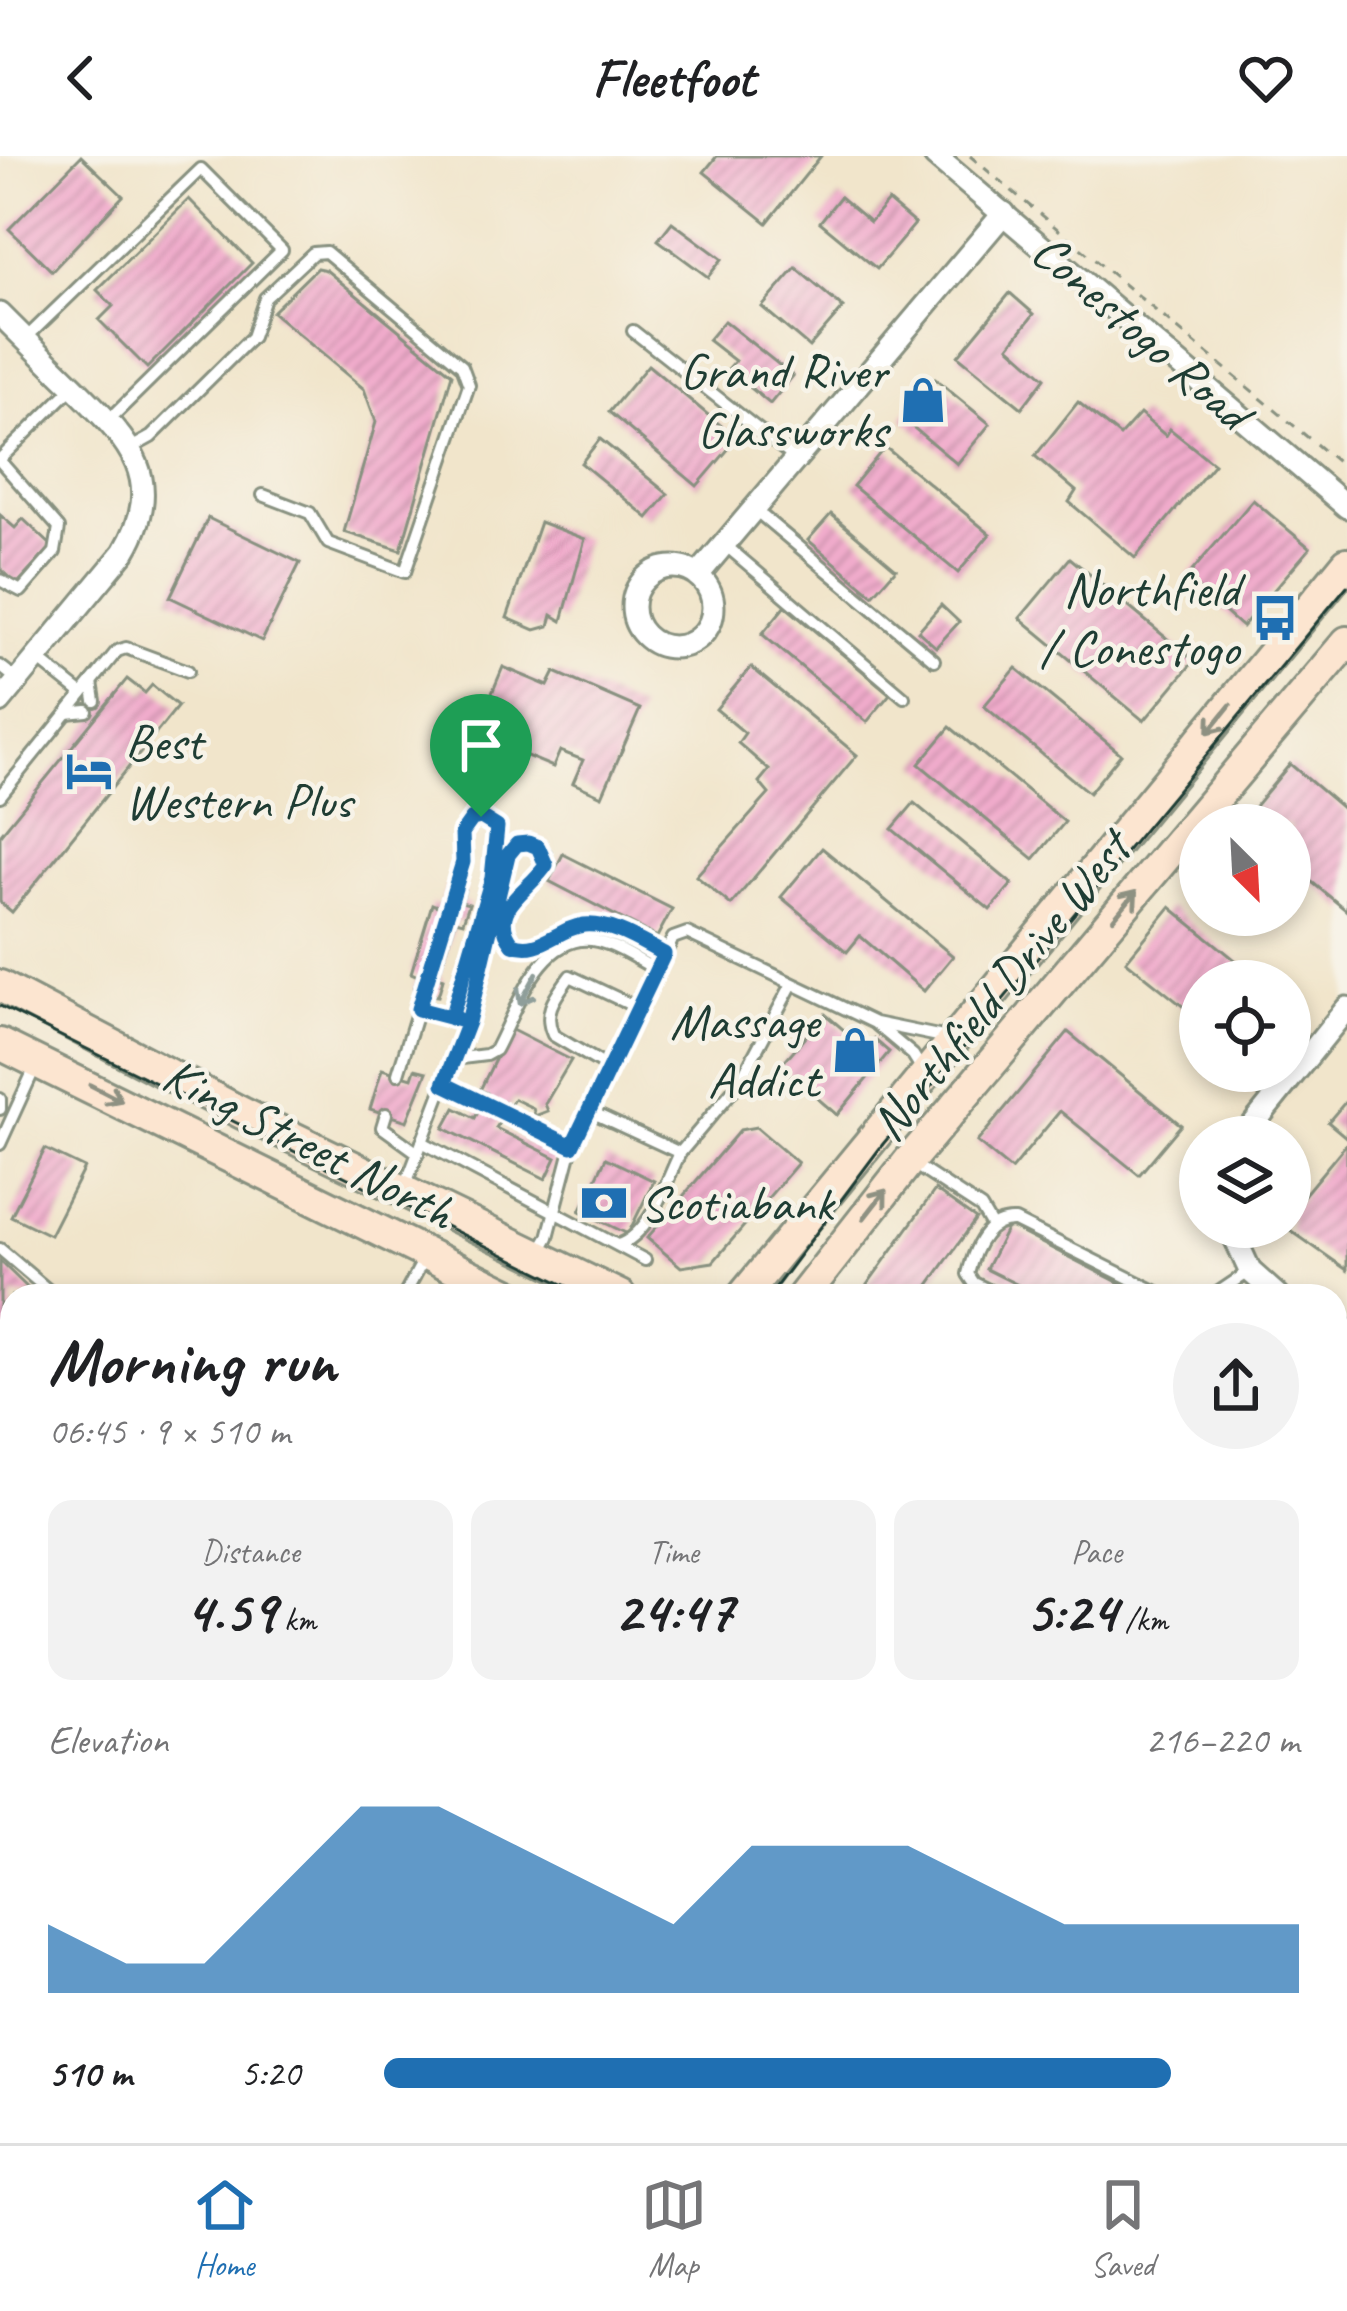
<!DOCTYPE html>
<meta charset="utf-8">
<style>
body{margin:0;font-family:Caveat,sans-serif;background:#f2f2f2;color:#202124;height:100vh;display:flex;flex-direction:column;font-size:45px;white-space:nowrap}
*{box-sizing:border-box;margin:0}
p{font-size:39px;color:#757577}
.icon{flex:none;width:66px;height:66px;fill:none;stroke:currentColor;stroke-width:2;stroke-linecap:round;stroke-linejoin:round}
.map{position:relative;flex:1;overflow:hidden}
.details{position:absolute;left:0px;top:1128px;width:1347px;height:861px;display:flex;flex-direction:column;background:#fff;border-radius:36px 36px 0 0;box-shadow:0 6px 18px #0003}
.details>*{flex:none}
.needle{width:78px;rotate:156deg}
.controls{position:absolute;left:1179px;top:648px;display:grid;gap:24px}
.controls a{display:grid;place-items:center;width:132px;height:132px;border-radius:50%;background:#fff;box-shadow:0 6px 18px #0003;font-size:60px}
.pin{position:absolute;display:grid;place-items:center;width:102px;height:102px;color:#fff;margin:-123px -51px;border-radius:50% 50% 50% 0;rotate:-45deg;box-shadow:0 0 12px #0007}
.pin .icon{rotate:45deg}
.round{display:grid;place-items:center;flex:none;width:126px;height:126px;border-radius:63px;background:#f2f2f2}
.overview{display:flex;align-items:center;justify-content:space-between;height:204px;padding:0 48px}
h1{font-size:66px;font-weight:800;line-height:90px}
.metrics{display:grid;grid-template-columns:repeat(3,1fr);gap:18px;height:204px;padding:12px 48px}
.metrics div{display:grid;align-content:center;border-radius:24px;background:#f2f2f2;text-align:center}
.metrics b{font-size:60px;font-weight:800}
.metrics small{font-size:33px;font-weight:400}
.metrics p{font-size:33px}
.chart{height:336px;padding:24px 48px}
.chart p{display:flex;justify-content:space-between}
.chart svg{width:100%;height:216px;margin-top:12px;fill:#1f6fb2;opacity:.7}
ul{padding:0 48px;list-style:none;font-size:39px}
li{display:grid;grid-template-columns:192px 144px 1fr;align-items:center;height:90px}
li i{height:30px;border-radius:15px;background:#1f6fb2}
header{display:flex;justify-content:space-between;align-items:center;height:156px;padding:0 48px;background:#fff;font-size:54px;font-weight:800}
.dock{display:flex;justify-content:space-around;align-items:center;height:168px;border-top:3px solid #e0e0e0;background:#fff;font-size:33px;color:#757577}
.dock a{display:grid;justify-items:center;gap:6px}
.dock .on{color:#1f6fb2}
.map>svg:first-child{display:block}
.building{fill:url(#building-hatch)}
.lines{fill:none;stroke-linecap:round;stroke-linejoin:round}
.service-casing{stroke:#889180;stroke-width:16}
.minor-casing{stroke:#889180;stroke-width:27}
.secondary-casing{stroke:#889180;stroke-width:36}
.path{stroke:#889180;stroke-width:3;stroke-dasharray:9 9;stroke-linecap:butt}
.service{stroke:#fff;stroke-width:10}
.minor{stroke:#fff;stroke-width:21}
.secondary{stroke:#fce5d0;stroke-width:30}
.tram{stroke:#1f3d34;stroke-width:3}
.oneway{stroke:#8e9182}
.oneway2{stroke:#8f9e9a}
.route-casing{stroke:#fff;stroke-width:24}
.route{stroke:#1f6fb2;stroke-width:15}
.labels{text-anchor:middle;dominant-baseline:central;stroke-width:9;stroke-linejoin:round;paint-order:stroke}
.street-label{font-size:51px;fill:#1f3d34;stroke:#f7f3e8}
.poi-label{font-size:51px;fill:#1f3d34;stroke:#f7f3e8;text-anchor:end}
</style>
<header><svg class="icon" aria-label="back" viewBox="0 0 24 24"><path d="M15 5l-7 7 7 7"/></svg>Fleetfoot<svg class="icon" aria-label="heart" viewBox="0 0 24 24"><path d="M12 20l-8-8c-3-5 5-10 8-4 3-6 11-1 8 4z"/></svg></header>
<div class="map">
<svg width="1347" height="1987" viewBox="0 0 1347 1987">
<defs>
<pattern id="building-hatch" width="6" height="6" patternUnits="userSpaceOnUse" patternTransform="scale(3)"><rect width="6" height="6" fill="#f1accc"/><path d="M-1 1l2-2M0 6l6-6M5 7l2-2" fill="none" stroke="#c38da6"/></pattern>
</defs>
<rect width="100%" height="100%" fill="#f7f3e8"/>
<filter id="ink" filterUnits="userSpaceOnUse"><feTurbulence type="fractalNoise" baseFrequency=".00833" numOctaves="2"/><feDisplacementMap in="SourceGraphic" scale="24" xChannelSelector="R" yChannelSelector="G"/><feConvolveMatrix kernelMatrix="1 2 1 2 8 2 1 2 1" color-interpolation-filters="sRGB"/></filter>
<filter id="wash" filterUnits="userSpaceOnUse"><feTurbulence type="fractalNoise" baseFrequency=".004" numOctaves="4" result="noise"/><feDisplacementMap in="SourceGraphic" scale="48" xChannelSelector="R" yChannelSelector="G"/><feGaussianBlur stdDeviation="2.7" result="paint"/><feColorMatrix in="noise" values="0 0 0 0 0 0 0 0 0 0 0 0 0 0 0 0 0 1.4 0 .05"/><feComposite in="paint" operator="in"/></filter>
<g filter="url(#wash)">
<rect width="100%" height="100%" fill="#f1e5cb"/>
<g id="blocks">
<g class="building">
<polygon points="81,0 123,40 52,115 9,73"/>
<polygon points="717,0 821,0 767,67 704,16"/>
<polygon points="840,41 870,66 888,45 915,68 877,113 820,66"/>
<polygon points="189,43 252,107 147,212 99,164 113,150 97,134"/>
<polygon points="672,66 722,103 708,121 658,84"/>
<polygon points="317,112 326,114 452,218 401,394 344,376 376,266 364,233 272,156"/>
<polygon points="796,112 843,152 809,191 762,151"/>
<polygon points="1010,137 1034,158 1009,190 1045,222 1022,252 958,200"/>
<polygon points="724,165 793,220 770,248 728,213 735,205 708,184"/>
<polygon points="648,209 737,283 697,330 609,256"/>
<polygon points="935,223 990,268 957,308 902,262"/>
<polygon points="1078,246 1120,280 1140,258 1166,280 1170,273 1214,308 1135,402 1069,346 1076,335 1035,300"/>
<polygon points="600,283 668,338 648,362 581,307"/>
<polygon points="885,291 990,378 958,417 853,330"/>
<polygon points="1253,344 1310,392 1242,471 1186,422"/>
<polygon points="831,358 896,413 873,439 808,384"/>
<polygon points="0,359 15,372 23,363 52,390 17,428 0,412"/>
<polygon points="208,362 300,407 262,485 170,441"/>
<polygon points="540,366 585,383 562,465 552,459 549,470 535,474 507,462"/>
<polygon points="1070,402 1194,505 1144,565 1020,462"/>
<polygon points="941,449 959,466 936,491 918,475"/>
<polygon points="785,450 890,538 867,566 762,478"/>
<polygon points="503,511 548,530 555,516 640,553 602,640 573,627 583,604 560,595 553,611 522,598 517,612 469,592"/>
<polygon points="751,511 857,599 731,749 696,720 769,638 759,626 769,614 738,587 745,577 716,553"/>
<polygon points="1016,512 1121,598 1089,637 984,550"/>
<polygon points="127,523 145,537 152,529 178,550 12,756 0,746 0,679"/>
<polygon points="950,571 1065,666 1034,703 919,608"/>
<polygon points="1290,608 1347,656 1347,755 1290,708 1290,669 1241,667"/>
<polygon points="914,647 1012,728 990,754 892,673"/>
<polygon points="822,692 953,800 924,835 860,780 847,796 781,741"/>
<polygon points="563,698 672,753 657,781 549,725"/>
<polygon points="447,728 465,734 461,746 469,748 463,766 456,764 438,821 443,823 438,840 424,838 414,833 418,820 411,817 432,748 440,751"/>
<polygon points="1170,751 1261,825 1200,825 1200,864 1126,805"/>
<polygon points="825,858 865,892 874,883 889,896 837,959 780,910"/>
<polygon points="510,873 571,904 545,948 548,955 535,960 533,952 514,943 496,972 556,1002 546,1023 444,972 455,952 475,962 487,937 480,934"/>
<polygon points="1068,876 1181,969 1139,1019 1060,955 1011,1014 977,986"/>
<polygon points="382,913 412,922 415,913 427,916 407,965 370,953"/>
<polygon points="1347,944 1347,982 1328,966"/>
<polygon points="756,971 798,1007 713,1106 681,1111 647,1082 740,974"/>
<polygon points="1347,987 1347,1114 1290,1074 1290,1056"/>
<polygon points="45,993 84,1012 50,1079 11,1060"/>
<polygon points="606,1002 654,1025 628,1078 580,1055"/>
<polygon points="935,1034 976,1063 921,1140 859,1140"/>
<polygon points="1008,1070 1145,1140 1040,1140 986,1113"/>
<polygon points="0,1105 36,1140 12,1140 12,1263 0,1252"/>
<polygon points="12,1507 12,1625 0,1654 0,1536"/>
<polygon points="460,1977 537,1977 528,1987 452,1987"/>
<polygon points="681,1977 711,1977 729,1987 675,1987"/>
<polygon points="1005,1977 1070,1977 1067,1987 1000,1987"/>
</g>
</g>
</g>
<g filter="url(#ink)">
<use href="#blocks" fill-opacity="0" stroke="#889180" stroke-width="3"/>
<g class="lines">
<defs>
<g id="service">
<polyline points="633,175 796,303"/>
<polyline points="25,183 201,13 282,94 108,265"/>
<polyline points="131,292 151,281 252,181 265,142 313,97 326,96 462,210 469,229 405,416 328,387 310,357 263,339"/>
<polyline points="0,303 73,231"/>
<polyline points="0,305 59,372 55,396 21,435 0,424"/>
<polyline points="754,353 934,504"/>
<polyline points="724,388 904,541"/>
<polyline points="38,503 82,538"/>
<polyline points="0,510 18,524"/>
<polyline points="92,526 95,545"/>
<polyline points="67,557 87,555"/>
<polyline points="0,640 117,495 126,492 188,515"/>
<polyline points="418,853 463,706 462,677 472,663 481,661 497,671 492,722 451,862"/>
<polyline points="877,869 913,899 923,915"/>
<path d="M 454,903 L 486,899 L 495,894 C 516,855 541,773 597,785 C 618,790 638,804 657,814"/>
<path d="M 609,912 L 553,879 C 542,855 556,840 570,820 L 638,852"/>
<polyline points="398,918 418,853 453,862"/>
<polyline points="444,928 572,990"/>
<polyline points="0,943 0,953"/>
<polyline points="589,955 680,997 739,927 792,828"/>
<polyline points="386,958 382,971 418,997"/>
<polyline points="422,986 645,1104"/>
<polyline points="0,988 37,907"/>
<polyline points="912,1007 981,1052 991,1069"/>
<path d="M 404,1033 L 468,866 L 474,826 L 504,729 L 508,699 L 517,688 L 539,691 L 545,698 L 546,709 C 532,734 485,753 513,788 C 538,799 558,772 584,769 C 613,766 639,785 665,798"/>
<path d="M 618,1089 C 651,1078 665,1027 680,997"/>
<polyline points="0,1093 55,1140"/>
<polyline points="539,1097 548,1081 572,990 673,782 687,777 875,867 948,882"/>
<polyline points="404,1140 425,1101"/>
<path d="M 1000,1140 L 974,1127 L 968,1118 C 974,1093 986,1063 1015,1065 L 1165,1140"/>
<polyline points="1213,1140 1250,1115"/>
<polyline points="0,1407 12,1394"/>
<polyline points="1335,1647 1347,1616"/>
<polyline points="1335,1732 1347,1738"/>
<polyline points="0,1734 12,1721"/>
<polyline points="200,1977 211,1987"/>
<polyline points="273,1977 285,1987"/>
<polyline points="1195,1977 1216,1987"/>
<polyline points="167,1987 176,1977"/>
<polyline points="413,1987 421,1977"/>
<polyline points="544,1987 552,1977"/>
<polyline points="1135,1987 1142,1977"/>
<polyline points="1278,1987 1283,1977"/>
</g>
<g id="minor">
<polyline points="935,0 1347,351"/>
<path d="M 0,158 C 24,182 48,206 73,230 C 125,282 169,320 124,396 L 0,546"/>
<circle cx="673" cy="451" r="40"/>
<polyline points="698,419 1004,57"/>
<polyline points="1243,981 1347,852"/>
<polyline points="1230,1071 1250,1115 1278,1140"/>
<polyline points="1335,1169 1347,1175"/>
<polyline points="0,1313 12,1324"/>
<polyline points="1335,1959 1347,1965"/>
<polyline points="603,1987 611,1977"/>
</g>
<g id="secondary">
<polyline points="0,830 242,957 620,1140"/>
<polyline points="0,888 512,1140"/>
<polyline points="743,1140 1347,407"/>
<polyline points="803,1140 909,1005 1347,486"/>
<polyline points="1335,1508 1347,1514"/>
<polyline points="1335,1547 1347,1553"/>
<polyline points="77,1987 85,1977"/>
</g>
</defs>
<use href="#service" class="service-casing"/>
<use href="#minor" class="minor-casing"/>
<use href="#secondary" class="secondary-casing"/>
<g class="path">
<polyline points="970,0 1347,314"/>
<polyline points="644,1133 659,1140"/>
</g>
<use href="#service" class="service"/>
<use href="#minor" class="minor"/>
<use href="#secondary" class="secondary"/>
<g class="tram">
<polyline points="0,850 587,1140"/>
<polyline points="769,1140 883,988 1347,430"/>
</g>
</g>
<defs><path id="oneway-shaft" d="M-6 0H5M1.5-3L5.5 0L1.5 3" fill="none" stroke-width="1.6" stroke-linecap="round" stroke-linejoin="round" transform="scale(3)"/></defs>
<g class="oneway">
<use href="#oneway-shaft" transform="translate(1219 563) rotate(129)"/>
<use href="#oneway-shaft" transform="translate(1125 749) rotate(-50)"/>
<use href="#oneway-shaft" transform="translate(106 937) rotate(27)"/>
<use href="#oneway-shaft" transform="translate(875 1048) rotate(-52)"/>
</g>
<use class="oneway2" href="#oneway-shaft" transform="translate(528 833) rotate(119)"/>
</g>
<g class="lines" filter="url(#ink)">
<defs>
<path id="route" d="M 481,661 L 497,671 L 492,722 L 451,862 L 468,866 L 444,928 L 572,990 L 664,798 C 639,785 614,767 584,769 C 558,772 539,799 513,788 C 485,753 531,734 546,709 L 538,691 L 528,687 L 517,688 L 508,699 L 468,866 L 418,853 L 463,706 L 462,677 L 472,663 L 481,661"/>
</defs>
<use href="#route" class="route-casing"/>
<use href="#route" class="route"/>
</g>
<defs>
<symbol id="shop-bare" viewBox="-9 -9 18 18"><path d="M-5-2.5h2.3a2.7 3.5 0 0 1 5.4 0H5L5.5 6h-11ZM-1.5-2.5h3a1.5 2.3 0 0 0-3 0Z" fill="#1f6fb2" stroke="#f7f3e8" stroke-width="2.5" paint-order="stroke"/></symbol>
<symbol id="bus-bare" viewBox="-9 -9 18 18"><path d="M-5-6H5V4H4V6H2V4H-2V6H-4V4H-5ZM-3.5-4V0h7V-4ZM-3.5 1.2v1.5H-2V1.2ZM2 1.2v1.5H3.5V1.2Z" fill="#1f6fb2" stroke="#f7f3e8" stroke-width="2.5" paint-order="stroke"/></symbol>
<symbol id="hotel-bare" viewBox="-9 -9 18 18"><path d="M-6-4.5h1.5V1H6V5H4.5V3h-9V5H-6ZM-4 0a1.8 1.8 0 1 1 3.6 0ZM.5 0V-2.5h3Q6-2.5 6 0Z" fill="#1f6fb2" stroke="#f7f3e8" stroke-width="2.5" paint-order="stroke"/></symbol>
<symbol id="bank-bare" viewBox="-9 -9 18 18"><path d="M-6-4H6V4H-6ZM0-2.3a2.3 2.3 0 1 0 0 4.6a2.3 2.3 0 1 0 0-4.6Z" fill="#1f6fb2" stroke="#f7f3e8" stroke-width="2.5" paint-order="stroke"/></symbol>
</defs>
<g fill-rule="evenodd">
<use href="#shop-bare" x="890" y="211" width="66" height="66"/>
<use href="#bus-bare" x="1242" y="429" width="66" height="66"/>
<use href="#hotel-bare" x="56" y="582" width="66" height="66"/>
<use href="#shop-bare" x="822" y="861" width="66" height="66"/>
<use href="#bank-bare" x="571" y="1014" width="66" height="66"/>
</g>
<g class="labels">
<g class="street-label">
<text transform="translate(1141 175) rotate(41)">Conestogo Road</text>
<text transform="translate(1000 830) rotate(-51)">Northfield Drive West</text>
<text transform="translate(309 987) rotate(27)">King Street North</text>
</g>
<g class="poi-label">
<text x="887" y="215">Grand River<tspan x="887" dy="59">Glassworks</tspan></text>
<text x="1239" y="433">Northfield<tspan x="1239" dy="59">/ Conestogo</tspan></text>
<text x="125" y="586" text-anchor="start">Best<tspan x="125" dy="59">Western Plus</tspan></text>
<text x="819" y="865">Massage<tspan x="819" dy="59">Addict</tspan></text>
<text x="640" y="1047" text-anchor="start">Scotiabank</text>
</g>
</g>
</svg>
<div class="controls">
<a><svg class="needle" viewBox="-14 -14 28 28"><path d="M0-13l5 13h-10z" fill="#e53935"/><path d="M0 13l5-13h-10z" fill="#757577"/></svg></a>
<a><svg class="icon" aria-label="locate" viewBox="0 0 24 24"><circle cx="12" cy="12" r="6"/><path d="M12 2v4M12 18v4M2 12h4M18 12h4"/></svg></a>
<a><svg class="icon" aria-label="layers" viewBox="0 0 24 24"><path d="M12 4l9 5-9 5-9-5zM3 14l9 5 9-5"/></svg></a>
</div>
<div class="pin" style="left:481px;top:661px;background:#1e9e55"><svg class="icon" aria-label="arrive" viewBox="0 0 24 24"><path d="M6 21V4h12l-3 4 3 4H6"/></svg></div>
<section class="details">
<div class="overview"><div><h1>Morning run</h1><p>06:45 · 9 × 510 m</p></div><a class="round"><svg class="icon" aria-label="share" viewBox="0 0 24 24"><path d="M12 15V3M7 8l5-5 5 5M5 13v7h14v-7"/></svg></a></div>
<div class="metrics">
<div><p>Distance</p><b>4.59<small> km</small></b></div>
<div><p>Time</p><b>24:47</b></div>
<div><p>Pace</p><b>5:24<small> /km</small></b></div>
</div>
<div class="chart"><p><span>Elevation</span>216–220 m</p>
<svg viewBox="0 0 160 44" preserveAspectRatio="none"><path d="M0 44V30L10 38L20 38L30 22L40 6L50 6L60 14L70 22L80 30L90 14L100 14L110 14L120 22L130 30L140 30L150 30L160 30V44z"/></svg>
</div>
<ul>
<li><b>510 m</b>5:20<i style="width:86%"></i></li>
</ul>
</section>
</div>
<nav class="dock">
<a class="on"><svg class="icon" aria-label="home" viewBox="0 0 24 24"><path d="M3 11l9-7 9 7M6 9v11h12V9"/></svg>Home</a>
<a><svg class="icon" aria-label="map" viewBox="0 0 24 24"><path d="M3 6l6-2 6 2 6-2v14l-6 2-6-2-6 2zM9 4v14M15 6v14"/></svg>Map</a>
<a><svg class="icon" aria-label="saved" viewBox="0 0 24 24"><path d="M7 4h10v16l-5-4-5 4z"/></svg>Saved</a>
</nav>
